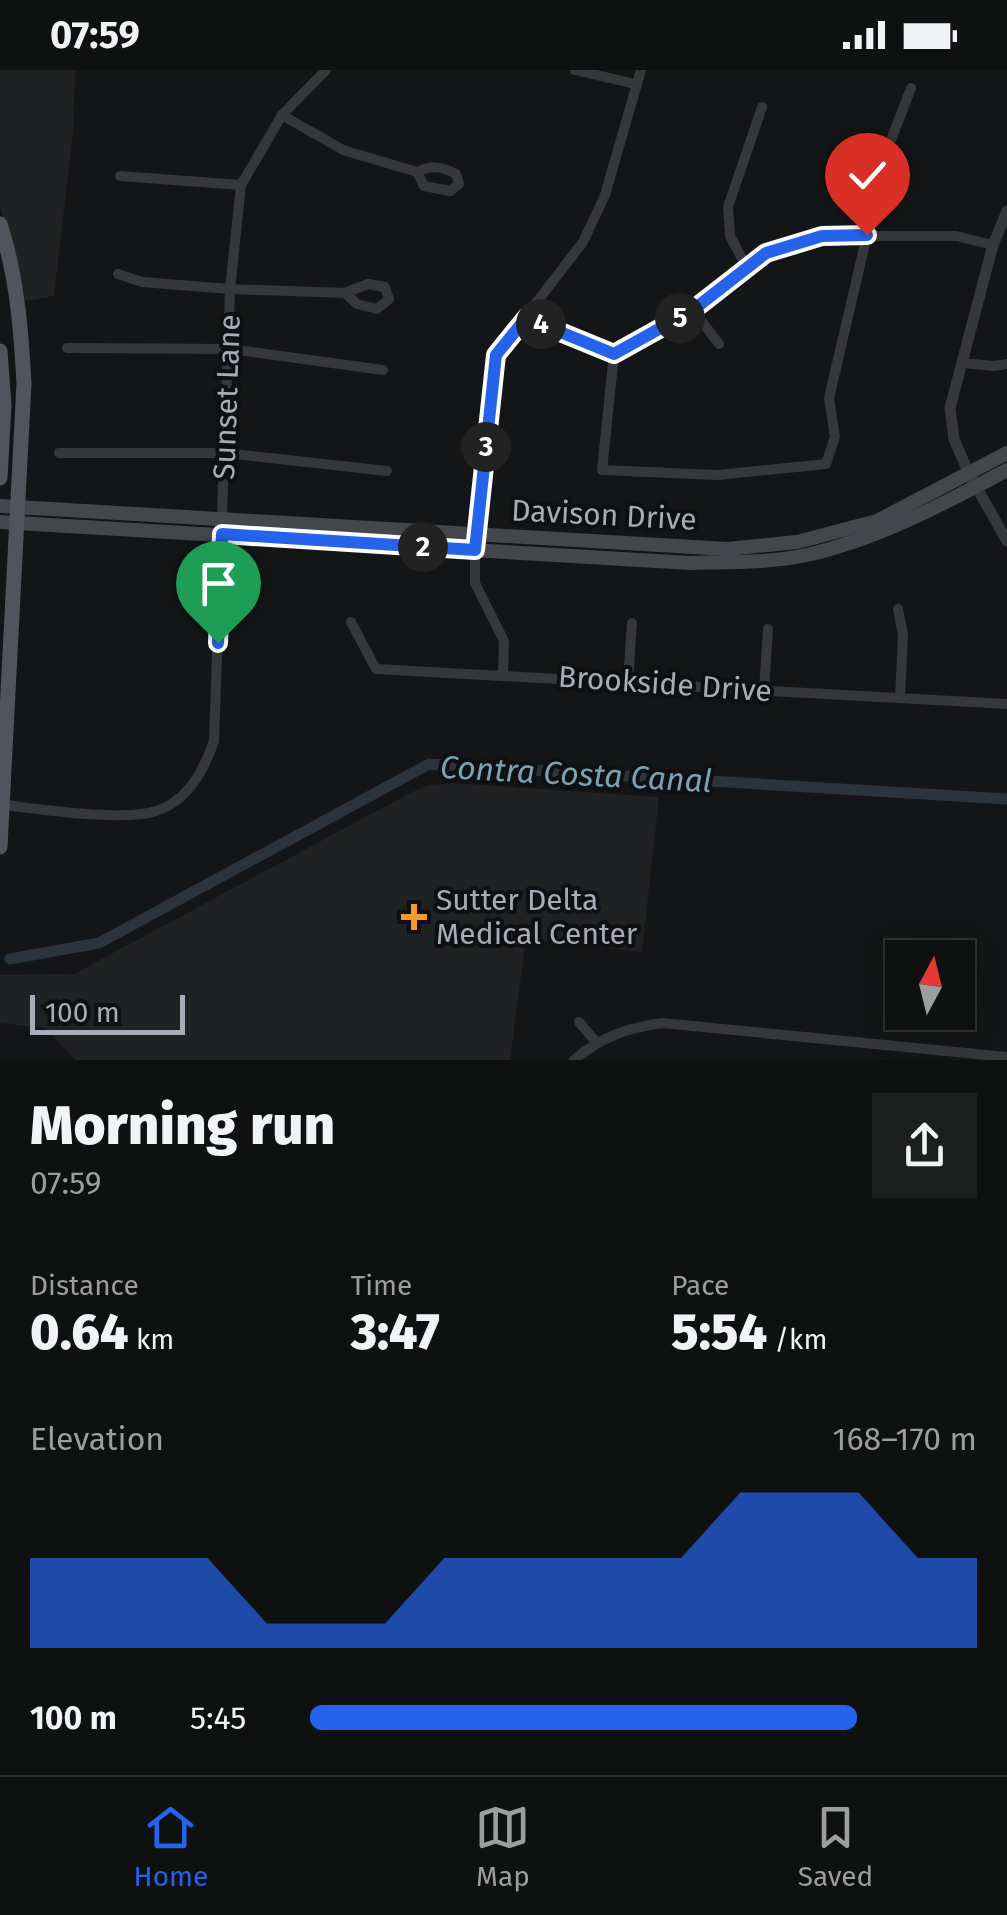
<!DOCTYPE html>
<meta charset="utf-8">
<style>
body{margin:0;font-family:"Fira Sans",sans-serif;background:#1d1e1e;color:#f1f3f6;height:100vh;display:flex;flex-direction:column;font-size:38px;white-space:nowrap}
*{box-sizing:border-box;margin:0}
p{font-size:32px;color:#9b9d9f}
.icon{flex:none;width:55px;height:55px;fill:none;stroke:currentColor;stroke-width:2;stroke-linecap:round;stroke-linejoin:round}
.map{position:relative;height:990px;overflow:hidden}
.details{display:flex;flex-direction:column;background:#0f1010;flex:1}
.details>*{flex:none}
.needle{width:65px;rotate:7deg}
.fabs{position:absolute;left:885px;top:870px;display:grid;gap:20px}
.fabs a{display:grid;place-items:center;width:90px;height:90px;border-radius:0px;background:#0f1010;box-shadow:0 5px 25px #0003,0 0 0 2px #2f3030;font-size:50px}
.scale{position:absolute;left:30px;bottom:25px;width:155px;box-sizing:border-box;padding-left:10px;border:5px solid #a6adb7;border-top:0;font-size:28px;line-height:35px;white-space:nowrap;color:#a6adb7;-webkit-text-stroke:8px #0f1011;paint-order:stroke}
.pin{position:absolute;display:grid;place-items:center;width:85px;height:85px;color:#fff;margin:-102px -42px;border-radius:50% 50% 50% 0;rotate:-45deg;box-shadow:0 0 10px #0007}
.pin .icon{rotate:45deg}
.km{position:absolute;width:50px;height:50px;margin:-25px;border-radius:50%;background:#222;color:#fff;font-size:28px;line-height:50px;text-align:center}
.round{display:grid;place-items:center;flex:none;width:105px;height:105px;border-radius:0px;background:#1d1e1e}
.summary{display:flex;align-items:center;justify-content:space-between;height:170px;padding:0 30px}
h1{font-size:55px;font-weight:800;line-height:75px}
.metrics{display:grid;grid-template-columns:repeat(3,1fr);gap:15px;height:170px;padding:10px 30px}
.metrics div{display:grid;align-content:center}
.metrics b{font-size:50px;font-weight:800}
.metrics small{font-size:28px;font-weight:400}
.metrics p{font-size:28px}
.chart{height:280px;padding:20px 30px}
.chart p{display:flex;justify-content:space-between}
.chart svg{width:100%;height:180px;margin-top:10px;fill:#2563eb;opacity:.7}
ul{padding:0 30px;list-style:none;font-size:32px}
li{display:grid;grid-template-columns:160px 120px 1fr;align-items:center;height:75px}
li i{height:25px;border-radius:12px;background:#2563eb}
.status{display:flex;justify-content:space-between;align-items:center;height:70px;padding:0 50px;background:#0f1010;direction:ltr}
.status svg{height:28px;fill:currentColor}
.tabs{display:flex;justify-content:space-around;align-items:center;height:140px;border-top:2px solid #2f3030;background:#0f1010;font-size:28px;color:#9b9d9f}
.tabs a{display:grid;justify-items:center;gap:5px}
.tabs .current{color:#2563eb}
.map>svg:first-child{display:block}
.built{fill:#202123}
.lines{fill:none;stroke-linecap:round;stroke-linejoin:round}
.canal{stroke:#2a353b;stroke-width:11}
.minor{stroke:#35373b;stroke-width:10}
.tertiary{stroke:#35373b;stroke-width:11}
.secondary{stroke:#43464b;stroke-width:14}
.primary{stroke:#51545b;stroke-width:15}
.route-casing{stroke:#fff;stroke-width:20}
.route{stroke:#2563eb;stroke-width:12}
.poi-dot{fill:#f7972c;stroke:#0f1011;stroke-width:4}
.labels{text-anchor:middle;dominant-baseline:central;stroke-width:8;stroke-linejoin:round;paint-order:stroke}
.street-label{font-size:30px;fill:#a6adb7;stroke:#0f1011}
.poi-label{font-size:30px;fill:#a6adb7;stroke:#0f1011;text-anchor:start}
.water-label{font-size:32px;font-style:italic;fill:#7ca1b3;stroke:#0f1011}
</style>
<div class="status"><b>07:59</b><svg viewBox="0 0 49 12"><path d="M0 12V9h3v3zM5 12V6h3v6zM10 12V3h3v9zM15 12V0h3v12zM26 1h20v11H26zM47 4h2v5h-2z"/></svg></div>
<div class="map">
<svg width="1007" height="990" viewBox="0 0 1007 990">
<rect width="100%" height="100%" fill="#141516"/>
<g class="built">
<polygon points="0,0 75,0 73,62 54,226 26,231 0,137"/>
<polygon points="454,713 659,727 642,882 526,869 510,990 75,990 45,958 0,953 0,905 74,904 410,723 428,715"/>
</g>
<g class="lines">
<polyline class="canal" points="10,889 99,873 429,694 1007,729"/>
<g class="minor">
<polyline points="575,0 635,14"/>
<path d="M 282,45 L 343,80 L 417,102 C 432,95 441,96 456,104 L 459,114 L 450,121 L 424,116 L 417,102"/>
<polyline points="120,106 241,115"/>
<polyline points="746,196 730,166 728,137 762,37"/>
<polyline points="118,204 142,212 230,219 345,223 368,214 385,217 389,229 377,239 357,234 345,223"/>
<polyline points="693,240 719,274"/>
<polyline points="526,248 614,284 693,240 766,183 822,166 956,166 993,175"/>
<polyline points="67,278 230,279 383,300"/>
<polyline points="614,284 602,400 717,405 826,394 835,367 829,328 867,165 868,130 911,18"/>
<polyline points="962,293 994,296 1007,294"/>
<polyline points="59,383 225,383 387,401"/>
<polyline points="898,539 903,565 900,628"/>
<polyline points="351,552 376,599 1007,634"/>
<polyline points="503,604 504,571 475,513 475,480 496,285 583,172 605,125 641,0"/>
<polyline points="628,611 632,553"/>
<polyline points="764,620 768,559"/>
<path d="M 0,734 C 36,739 124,752 156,741 C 188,731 204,700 214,671 L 230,219 L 241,115 L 282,45 L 326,0"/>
<polyline points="579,952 596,972"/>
<path d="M 574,990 C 601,967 627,958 662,953 L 1007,987"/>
</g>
<polyline class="tertiary" points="1007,141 993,175 950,338 954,369 969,404 1007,471"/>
<g class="secondary">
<polyline points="0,436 727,479 797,472 877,451 1007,383"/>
<path d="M 0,452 L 690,493 C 729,492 769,493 807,485 C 877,469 944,434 1007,400"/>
</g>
<g class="primary">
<path d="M 0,154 C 17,206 21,259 24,313 L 0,777"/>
<polyline points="0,281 4,335 0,408"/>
</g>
</g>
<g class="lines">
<defs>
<polyline id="route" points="218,573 222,464 475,480 496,285 526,248 614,284 693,240 766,183 822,166 867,165"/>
</defs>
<use href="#route" class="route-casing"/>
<use href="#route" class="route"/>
</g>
<path class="poi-dot" d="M409 832h10v10h10v10h-10v10h-10v-10h-10v-10h10z"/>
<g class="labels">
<g class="street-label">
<text transform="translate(227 327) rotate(-88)">Sunset Lane</text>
<text transform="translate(604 445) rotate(3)">Davison Drive</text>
<text transform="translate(665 614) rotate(4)">Brookside Drive</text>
</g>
<g class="poi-label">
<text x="436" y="830">Sutter Delta<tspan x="436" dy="34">Medical Center</tspan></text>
</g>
<g class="water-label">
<text transform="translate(576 704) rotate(3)">Contra Costa Canal</text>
</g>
</g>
</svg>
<div class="fabs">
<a><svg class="needle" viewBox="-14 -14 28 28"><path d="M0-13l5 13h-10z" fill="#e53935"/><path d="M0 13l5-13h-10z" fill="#9b9d9f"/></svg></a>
</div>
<div class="scale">100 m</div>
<div class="pin" style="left:218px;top:573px;background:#1e9e55"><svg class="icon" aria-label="arrive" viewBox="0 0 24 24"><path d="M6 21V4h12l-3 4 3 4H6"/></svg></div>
<div class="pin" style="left:867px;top:165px;background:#d93025"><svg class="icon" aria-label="check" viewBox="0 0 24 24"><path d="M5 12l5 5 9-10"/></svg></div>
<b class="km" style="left:423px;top:477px">2</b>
<b class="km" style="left:486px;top:377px">3</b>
<b class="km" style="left:541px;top:254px">4</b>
<b class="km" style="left:680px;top:248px">5</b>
</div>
<section class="details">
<div class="summary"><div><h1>Morning run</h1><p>07:59</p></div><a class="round"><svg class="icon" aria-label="share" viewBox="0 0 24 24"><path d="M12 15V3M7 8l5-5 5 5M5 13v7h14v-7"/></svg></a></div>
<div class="metrics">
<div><p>Distance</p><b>0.64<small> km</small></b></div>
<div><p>Time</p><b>3:47</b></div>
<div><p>Pace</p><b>5:54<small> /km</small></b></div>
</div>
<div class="chart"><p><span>Elevation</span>168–170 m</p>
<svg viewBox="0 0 160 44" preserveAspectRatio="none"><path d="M0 44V22L10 22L20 22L30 22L40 38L50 38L60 38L70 22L80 22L90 22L100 22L110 22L120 6L130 6L140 6L150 22L160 22V44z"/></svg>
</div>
<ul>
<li><b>100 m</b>5:45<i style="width:82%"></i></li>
</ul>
</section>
<nav class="tabs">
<a class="current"><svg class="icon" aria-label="home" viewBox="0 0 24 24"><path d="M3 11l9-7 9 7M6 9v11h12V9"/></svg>Home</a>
<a><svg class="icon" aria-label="map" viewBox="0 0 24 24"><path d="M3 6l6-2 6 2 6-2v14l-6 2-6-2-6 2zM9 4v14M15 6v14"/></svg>Map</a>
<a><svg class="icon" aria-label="saved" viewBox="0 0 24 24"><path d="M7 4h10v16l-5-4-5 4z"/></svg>Saved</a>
</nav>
